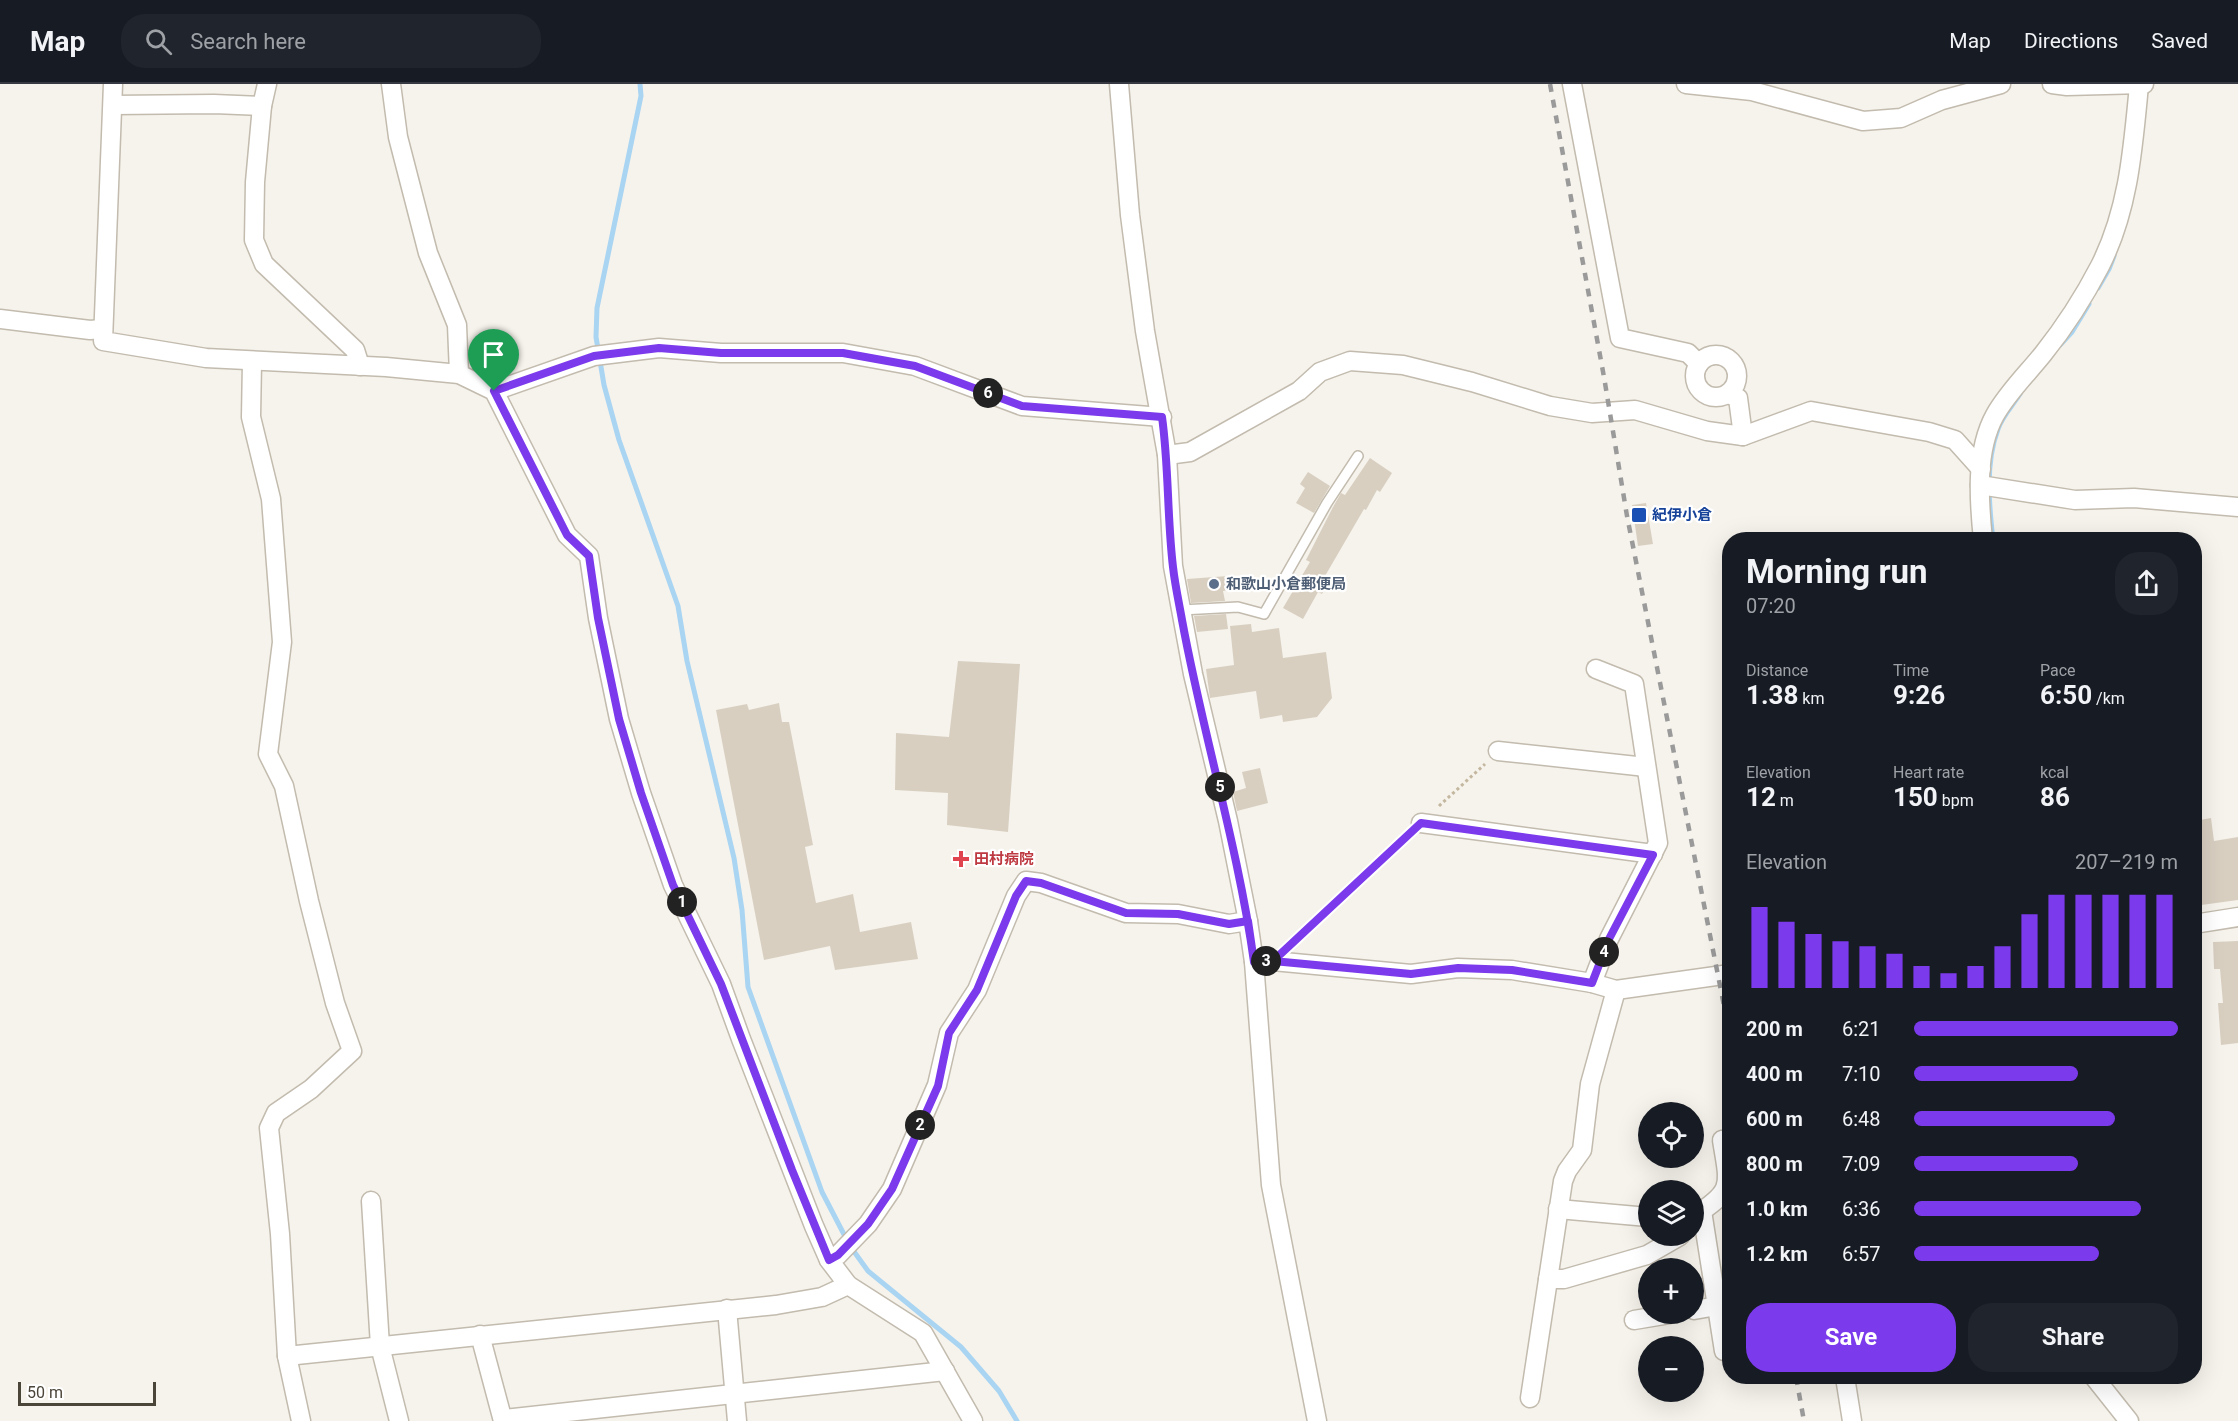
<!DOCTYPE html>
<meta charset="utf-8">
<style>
body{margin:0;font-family:Roboto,"Noto Sans JP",sans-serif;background:#20242c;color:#f1f3f6;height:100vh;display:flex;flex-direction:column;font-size:22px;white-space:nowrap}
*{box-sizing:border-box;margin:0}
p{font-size:20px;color:#9ea1a6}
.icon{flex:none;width:33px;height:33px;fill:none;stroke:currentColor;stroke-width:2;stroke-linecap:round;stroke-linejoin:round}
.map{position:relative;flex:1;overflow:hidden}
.drawer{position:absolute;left:1722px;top:448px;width:480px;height:852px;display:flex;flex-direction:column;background:#171b24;border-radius:24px;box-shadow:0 6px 24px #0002}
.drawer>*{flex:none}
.fabs{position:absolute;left:1638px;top:1018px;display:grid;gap:12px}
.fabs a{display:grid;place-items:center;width:66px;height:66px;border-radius:50%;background:#171b24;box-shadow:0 6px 24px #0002;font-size:30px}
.scale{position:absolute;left:18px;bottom:15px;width:138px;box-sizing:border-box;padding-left:6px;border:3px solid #4b4439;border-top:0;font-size:16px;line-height:21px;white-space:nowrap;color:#4b4439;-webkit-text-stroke:4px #fff;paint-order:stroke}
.pin{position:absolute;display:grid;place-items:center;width:51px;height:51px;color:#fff;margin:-62px -26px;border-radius:50% 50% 50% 0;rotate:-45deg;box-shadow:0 0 6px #0007}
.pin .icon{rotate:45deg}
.km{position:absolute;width:30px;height:30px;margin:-15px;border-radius:50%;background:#222;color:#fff;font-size:16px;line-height:30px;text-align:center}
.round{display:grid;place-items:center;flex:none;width:63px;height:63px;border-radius:24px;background:#20242c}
.headline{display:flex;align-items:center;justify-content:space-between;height:102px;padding:0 24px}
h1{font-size:33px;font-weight:700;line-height:45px}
.figures{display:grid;grid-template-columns:repeat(3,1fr);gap:9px;height:102px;padding:6px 24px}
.figures div{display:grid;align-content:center}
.figures b{font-size:26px;font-weight:700}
.figures small{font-size:16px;font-weight:400}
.figures p{font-size:16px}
.chart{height:168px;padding:12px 24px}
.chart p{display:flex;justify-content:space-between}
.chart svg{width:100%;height:108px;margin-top:6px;stroke:#7c3aed;stroke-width:6}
.action{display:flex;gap:12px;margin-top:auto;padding:12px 24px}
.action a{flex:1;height:69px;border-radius:24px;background:#7c3aed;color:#fff;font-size:24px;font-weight:700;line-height:69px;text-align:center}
.action a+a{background:#20242c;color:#f1f3f6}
ul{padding:0 24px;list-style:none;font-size:20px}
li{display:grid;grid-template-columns:96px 72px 1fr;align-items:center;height:45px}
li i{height:15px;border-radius:8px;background:#7c3aed}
header{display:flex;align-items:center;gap:36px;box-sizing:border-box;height:84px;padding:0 30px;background:#171b24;border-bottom:2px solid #363941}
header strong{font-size:28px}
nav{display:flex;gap:33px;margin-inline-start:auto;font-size:21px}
.search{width:420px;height:54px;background:#20242c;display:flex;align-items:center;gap:15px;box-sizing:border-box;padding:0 21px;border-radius:24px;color:#9ea1a6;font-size:22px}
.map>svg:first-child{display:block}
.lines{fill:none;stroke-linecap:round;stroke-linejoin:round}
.stream{stroke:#a9d4f2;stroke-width:5}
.building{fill:#d8cfc1}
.service-casing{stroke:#c2bbae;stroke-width:12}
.minor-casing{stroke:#c2bbae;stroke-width:21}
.path{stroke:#c4b79f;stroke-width:3;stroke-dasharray:3 3;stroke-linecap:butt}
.service{stroke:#fff;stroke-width:9}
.minor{stroke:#fff;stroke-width:18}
.rail{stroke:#9a9a9a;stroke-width:4.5;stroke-dasharray:8 8;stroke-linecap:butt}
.route-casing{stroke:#fff;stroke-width:12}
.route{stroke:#7c3aed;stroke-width:8}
.transit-dot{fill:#1a4fb4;stroke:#fff;stroke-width:2}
.service-dot{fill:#5c6f8a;stroke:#fff;stroke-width:2}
.health-dot{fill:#e0444e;stroke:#fff;stroke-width:2}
.labels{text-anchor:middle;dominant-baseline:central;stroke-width:4.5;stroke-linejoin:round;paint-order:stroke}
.transit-label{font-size:15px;font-weight:bold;fill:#164399;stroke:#fff;text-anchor:start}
.service-label{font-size:15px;font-weight:bold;fill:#4e5e75;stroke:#fff;text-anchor:start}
.health-label{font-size:15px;font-weight:bold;fill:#be3a42;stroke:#fff;text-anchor:start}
</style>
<header>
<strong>Map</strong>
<div class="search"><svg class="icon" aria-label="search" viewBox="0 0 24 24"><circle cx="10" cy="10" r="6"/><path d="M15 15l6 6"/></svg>Search here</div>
<nav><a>Map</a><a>Directions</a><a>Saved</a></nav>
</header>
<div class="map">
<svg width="2238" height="1337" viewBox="0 0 2238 1337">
<rect width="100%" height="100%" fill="#f6f3ec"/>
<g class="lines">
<g class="stream">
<polyline points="640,0 641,12 597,224 596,253 604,301 619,356 678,522 687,577 734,774 742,826 748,903 822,1108 850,1162 868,1187 961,1263 999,1307 1017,1337"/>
<polyline points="2098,204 2109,185 2114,172"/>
<polyline points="2060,261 2072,248 2089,220"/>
<path d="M 1993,456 C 1989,421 1985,379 1998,345 C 2002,333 2013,321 2020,310"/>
</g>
</g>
<g class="building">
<polygon points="1370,374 1392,389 1380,408 1377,406 1366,426 1364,425 1325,492 1330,495 1322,510 1318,508 1303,535 1283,524 1310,478 1306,476 1333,423 1341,409 1345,411"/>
<polygon points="1308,388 1330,402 1314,429 1296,419 1305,404 1300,400"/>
<polygon points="1646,419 1653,460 1638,462 1632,421"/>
<polygon points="1228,492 1229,506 1223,507 1225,517 1191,519 1187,495"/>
<polygon points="1226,530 1228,545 1197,548 1194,532"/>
<polygon points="1251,540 1252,548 1279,544 1283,574 1326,568 1332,614 1317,633 1283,638 1282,631 1260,635 1256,607 1210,614 1206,585 1234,581 1230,542"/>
<polygon points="958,577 1020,580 1008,748 947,741 948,709 895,706 896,649 949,653"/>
<polygon points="779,619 782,638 789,638 813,761 805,763 816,819 853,810 860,848 911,838 918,875 835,886 830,862 764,876 716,626 747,620 749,626"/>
<polygon points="1260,684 1268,719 1237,727 1233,708 1246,704 1242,688"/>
<polygon points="2211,734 2214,757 2238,753 2238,816 2194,822 2194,737"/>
<polygon points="2238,857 2238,959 2221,961 2218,919 2223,919 2220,885 2214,885 2213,858"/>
</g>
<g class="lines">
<defs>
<polyline id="service" points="1181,526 1238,523 1264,530 1327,419 1358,372"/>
<g id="minor">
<polyline points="113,0 103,257 206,274 386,283 459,290 494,307 567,451 589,472 598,534 619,635 641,709 673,801 721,900 741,955 814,1142 829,1176 848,1201 923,1249 973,1337"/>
<polyline points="391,0 398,53 428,169 457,241 459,290"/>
<polyline points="1119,0 1130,131 1145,247 1167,371 1173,482 1193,590 1228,737 1248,837 1254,878 1271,1101 1317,1337"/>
<polyline points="1572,0 1620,254 1688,269 1699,280"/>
<polyline points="1686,0 1752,7 1863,37 1901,34 1942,16 2001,0"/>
<polyline points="2052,0 2067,2 2144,0"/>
<polyline points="113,21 214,20 262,22 267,0"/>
<polyline points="262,22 255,98 254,156 264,180 355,266 360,282"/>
<polyline points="0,235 90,246 102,245"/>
<circle cx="1716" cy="292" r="21"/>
<polyline points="252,278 251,333 271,415 282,558 268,670 284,702 309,817 335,919 352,967 311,1005 276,1029 269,1044 280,1150 287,1272 301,1337"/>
<polyline points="494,307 594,272 659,264 721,269 843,269 915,282 1022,322 1162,333"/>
<polyline points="1728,310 1738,314 1743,352"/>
<polyline points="1167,371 1190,368 1299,307 1320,288 1350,277 1403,281 1472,298 1550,322 1592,329 1635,326 1707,347 1743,352 1811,327 1929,348 1955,356 1981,385"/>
<polyline points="1980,401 2075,416 2134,414 2238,423"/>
<path d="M 1983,456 C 1979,417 1975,367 1995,331 C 2008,308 2027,290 2043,270 C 2063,245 2085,211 2100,182 C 2129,125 2133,63 2139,1"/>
<polyline points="1498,667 1646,683"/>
<polyline points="1421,739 1653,770"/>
<polyline points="2194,840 2238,833"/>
<polyline points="1254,878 1273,877 1411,890 1458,884 1512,886 1592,899 1616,906 1730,890"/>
<polyline points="1592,899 1609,855 1658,759 1634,600 1596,585"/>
<polyline points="371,1117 380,1262 399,1337"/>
<polyline points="1558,1125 1648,1133"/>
<polyline points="1702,1127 1724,1267"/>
<path d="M 1694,1132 C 1735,1106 1729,1101 1722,1056"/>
<polyline points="829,1176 838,1171 868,1140 892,1105 937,1001 949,949 977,906 1016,812 1026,797 1041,799 1126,829 1178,830 1229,840 1248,837"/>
<polyline points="1548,1195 1564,1195 1647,1171 1680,1152"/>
<polyline points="727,1225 737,1337"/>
<polyline points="1694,1226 1717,1222"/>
<polyline points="1634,1236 1670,1230"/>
<polyline points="480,1251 503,1337"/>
<polyline points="287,1272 776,1221 822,1213 848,1201"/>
<polyline points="1845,1293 1852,1337"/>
<polyline points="2094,1293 2129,1337"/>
<polyline points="1530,1314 1563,1097 1567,1087 1582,1066 1590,1000 1616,906"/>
<polyline points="503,1335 945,1287"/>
</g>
</defs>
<use href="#service" class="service-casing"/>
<use href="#minor" class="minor-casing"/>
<g class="path">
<polyline points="1439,722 1485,680"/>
<polyline points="1290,861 1408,751"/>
</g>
<use href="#service" class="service"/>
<use href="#minor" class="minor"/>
<g class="rail">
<polyline points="1550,0 1604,293 1627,432 1730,952"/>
<polyline points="1796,1293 1804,1337"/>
</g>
</g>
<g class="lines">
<defs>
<path id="route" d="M 494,307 L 567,451 L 589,472 L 598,534 L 619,635 L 641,709 L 673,801 L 721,900 L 792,1086 L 829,1176 L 838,1171 L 868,1140 L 892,1105 L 938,1002 L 949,949 L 977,906 L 1016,812 L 1026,797 L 1041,799 L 1126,829 L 1178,830 L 1229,840 L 1248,837 L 1254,878 L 1273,877 L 1421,739 L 1653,771 L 1609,855 L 1592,899 L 1512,886 L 1458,884 L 1411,890 L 1273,877 L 1254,878 C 1238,762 1203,651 1182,536 C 1179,519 1175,501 1173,483 C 1167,433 1169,383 1162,333 L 1022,322 L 915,282 L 843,269 L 721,269 L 659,264 L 594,272 L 494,307"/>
</defs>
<use href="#route" class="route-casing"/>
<use href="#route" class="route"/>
</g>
<rect class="transit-dot" x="1631" y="423" width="16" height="16" rx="3"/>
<circle class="service-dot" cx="1214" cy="500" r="6"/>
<path class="health-dot" d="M958 766h6v6h6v6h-6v6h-6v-6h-6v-6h6z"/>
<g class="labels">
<g class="transit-label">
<text x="1652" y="431">紀伊小倉</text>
</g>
<g class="service-label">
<text x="1226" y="500">和歌山小倉郵便局</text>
</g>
<g class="health-label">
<text x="974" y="775">田村病院</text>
</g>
</g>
</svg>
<div class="fabs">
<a><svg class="icon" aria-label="locate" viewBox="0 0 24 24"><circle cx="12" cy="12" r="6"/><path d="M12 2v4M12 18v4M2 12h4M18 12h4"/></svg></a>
<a><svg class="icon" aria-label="layers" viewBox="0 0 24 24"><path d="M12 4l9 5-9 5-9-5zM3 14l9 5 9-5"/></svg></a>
<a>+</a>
<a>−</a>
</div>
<div class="scale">50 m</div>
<div class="pin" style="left:494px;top:307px;background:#1e9e55"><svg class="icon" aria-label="arrive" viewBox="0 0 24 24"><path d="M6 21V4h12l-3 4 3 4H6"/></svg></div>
<b class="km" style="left:682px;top:818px">1</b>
<b class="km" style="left:920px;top:1041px">2</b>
<b class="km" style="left:1266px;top:877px">3</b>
<b class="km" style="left:1604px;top:868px">4</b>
<b class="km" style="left:1220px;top:703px">5</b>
<b class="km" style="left:988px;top:309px">6</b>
<section class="drawer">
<div class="headline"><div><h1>Morning run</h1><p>07:20</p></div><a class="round"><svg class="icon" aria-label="share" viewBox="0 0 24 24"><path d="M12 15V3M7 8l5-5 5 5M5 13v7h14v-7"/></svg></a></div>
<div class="figures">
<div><p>Distance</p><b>1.38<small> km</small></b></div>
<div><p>Time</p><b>9:26</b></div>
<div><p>Pace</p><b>6:50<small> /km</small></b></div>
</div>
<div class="figures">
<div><p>Elevation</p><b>12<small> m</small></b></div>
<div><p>Heart rate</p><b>150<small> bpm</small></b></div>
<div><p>kcal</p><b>86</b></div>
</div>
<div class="chart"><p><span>Elevation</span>207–219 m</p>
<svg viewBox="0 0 160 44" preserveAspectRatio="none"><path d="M5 44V11M15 44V17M25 44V22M35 44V25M45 44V27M55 44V30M65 44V35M75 44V38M85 44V35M95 44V27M105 44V14M115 44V6M125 44V6M135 44V6M145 44V6M155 44V6"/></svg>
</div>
<ul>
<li><b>200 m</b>6:21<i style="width:100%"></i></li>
<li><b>400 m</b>7:10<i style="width:62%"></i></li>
<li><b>600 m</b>6:48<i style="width:76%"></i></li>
<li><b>800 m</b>7:09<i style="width:62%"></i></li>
<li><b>1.0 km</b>6:36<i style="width:86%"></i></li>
<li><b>1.2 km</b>6:57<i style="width:70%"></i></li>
</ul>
<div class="action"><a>Save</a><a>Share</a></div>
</section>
</div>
